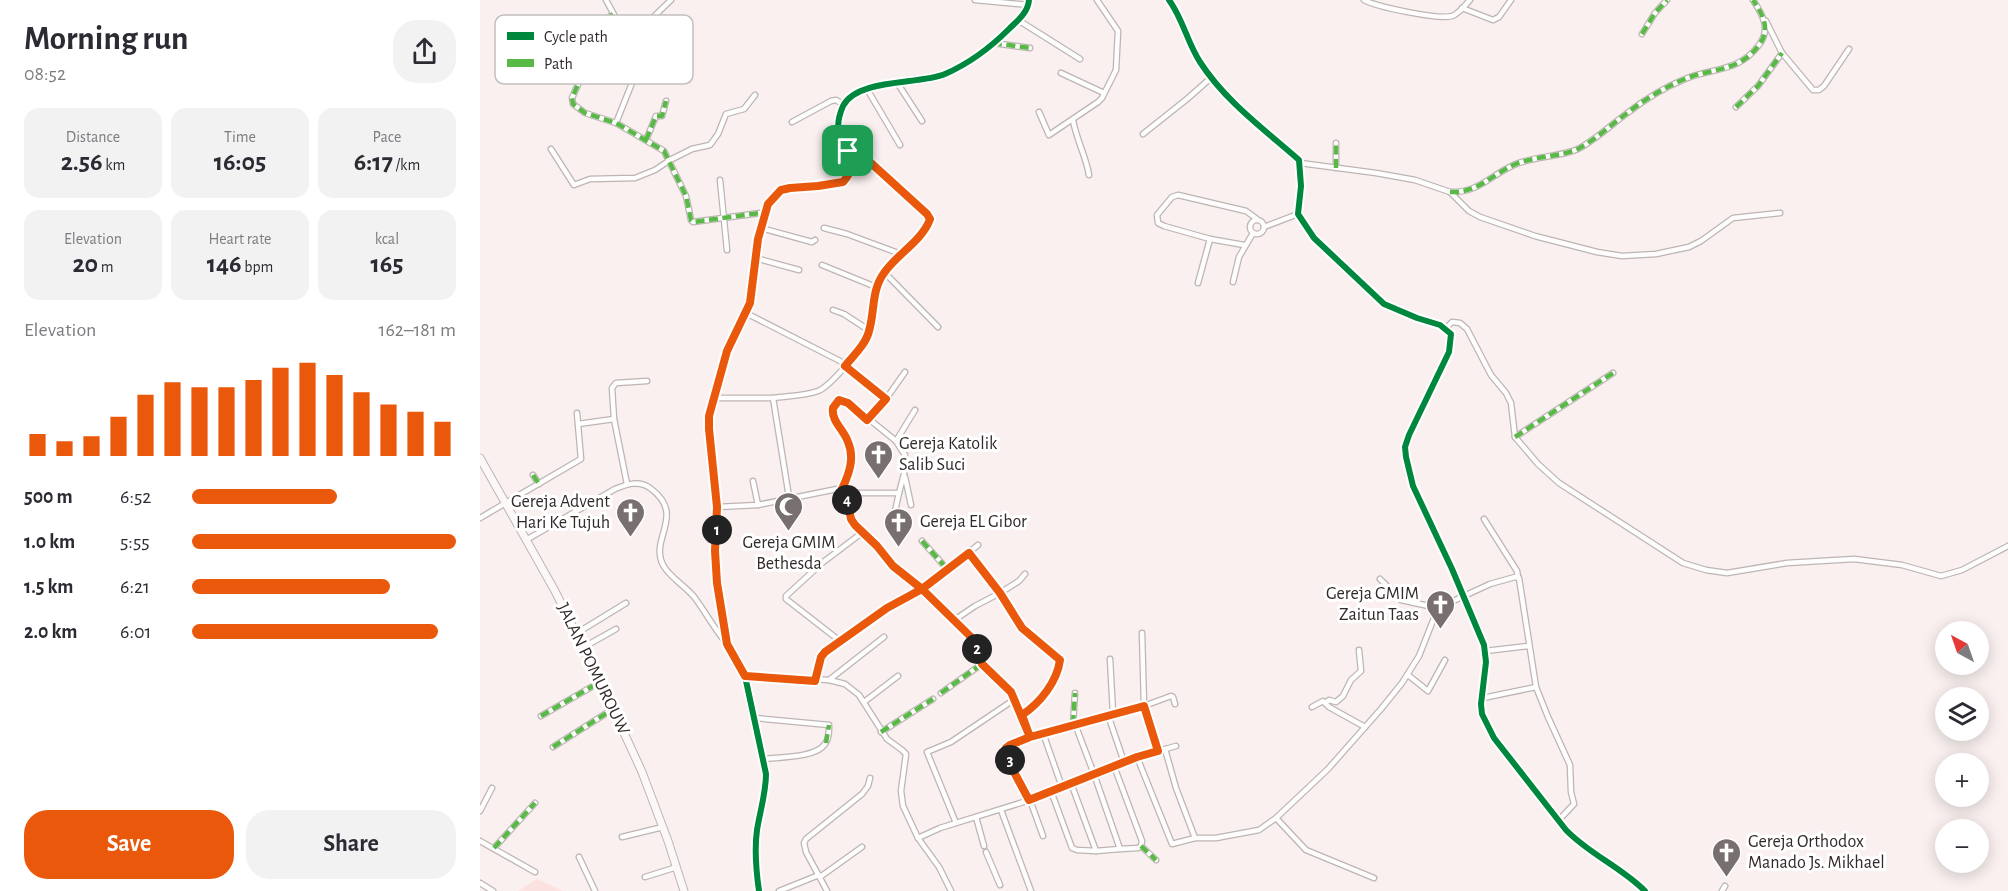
<!DOCTYPE html>
<meta charset="utf-8">
<style>
body{margin:0;font-family:"Alegreya Sans",sans-serif;background:#f2f2f3;color:#2b2b33;height:100vh;display:flex;flex-direction:column;font-size:22px;white-space:nowrap}
*{box-sizing:border-box;margin:0}
p{font-size:20px;color:#7c7c81}
.icon{flex:none;width:33px;height:33px;fill:none;stroke:currentColor;stroke-width:2;stroke-linecap:round;stroke-linejoin:round}
.map{position:relative;flex:1;overflow:hidden}
.side{display:flex;flex-direction:column;background:#fff;width:480px}
.side>*{flex:none}
.needle{width:39px;rotate:320deg}
.controls{position:absolute;left:1455px;top:621px;display:grid;gap:12px}
.controls a{display:grid;place-items:center;width:54px;height:54px;border-radius:50%;background:#fff;box-shadow:0 3px 15px #0003;font-size:30px}
.pin{position:absolute;display:grid;place-items:center;width:51px;height:51px;color:#fff;margin:-26px;border-radius:12px;box-shadow:0 3px 9px #0006}
.km{position:absolute;width:30px;height:30px;margin:-15px;border-radius:50%;background:#222;color:#fff;font-size:16px;line-height:30px;text-align:center}
.round{display:grid;place-items:center;flex:none;width:63px;height:63px;border-radius:24px;background:#f2f2f3}
.head{display:flex;align-items:center;justify-content:space-between;height:102px;padding:0 24px}
h1{font-size:33px;font-weight:700;line-height:45px}
.stats{display:grid;grid-template-columns:repeat(3,1fr);gap:9px;height:102px;padding:6px 24px}
.stats div{display:grid;align-content:center;border-radius:15px;background:#f2f2f3;text-align:center}
.stats b{font-size:26px;font-weight:700}
.stats small{font-size:16px;font-weight:400}
.stats p{font-size:16px}
.chart{height:168px;padding:12px 24px}
.chart p{display:flex;justify-content:space-between}
.chart svg{width:100%;height:108px;margin-top:6px;stroke:#ea580c;stroke-width:6}
.button{display:flex;gap:12px;margin-top:auto;padding:12px 24px}
.button a{flex:1;height:69px;border-radius:24px;background:#ea580c;color:#fff;font-size:24px;font-weight:700;line-height:69px;text-align:center}
.button a+a{background:#f2f2f3;color:#2b2b33}
ul{padding:0 24px;list-style:none;font-size:20px}
li{display:grid;grid-template-columns:96px 72px 1fr;align-items:center;height:45px}
li i{height:15px;border-radius:8px;background:#ea580c}
main{display:flex;flex:1;min-height:0}
.map>svg:first-child{display:block}
.green{fill:#fbe1df}
.lines{fill:none;stroke-linecap:round;stroke-linejoin:round}
.street-casing{stroke:#bdb5b4;stroke-width:7}
.secondary-casing{stroke:#bdb5b4;stroke-width:9}
.street{stroke:#fefdfd;stroke-width:4.5}
.secondary{stroke:#fcf8f8;stroke-width:7}
.quiet{stroke:#58b947;stroke-width:4.5;stroke-dasharray:9 4.5;stroke-linecap:butt}
.cycleway-casing{stroke:#fff;stroke-width:10}
.cycleway{stroke:#00873e;stroke-width:6}
.route-casing{stroke:#fff;stroke-width:12}
.route{stroke:#ea580c;stroke-width:8}
.labels{text-anchor:middle;dominant-baseline:central;stroke-width:6;stroke-linejoin:round;paint-order:stroke}
.poi-label{font-size:18px;fill:#322a29;stroke:#fff;text-anchor:start}
.street-label{font-size:18px;fill:#322a29;stroke:#fff}
.key{fill:#fff;stroke:#c2bfbf;stroke-width:1.5}
.key-label{font-size:16px;fill:#322a29}
</style>
<main>
<section class="side">
<div class="head"><div><h1>Morning run</h1><p>08:52</p></div><a class="round"><svg class="icon" aria-label="share" viewBox="0 0 24 24"><path d="M12 15V3M7 8l5-5 5 5M5 13v7h14v-7"/></svg></a></div>
<div class="stats">
<div><p>Distance</p><b>2.56<small> km</small></b></div>
<div><p>Time</p><b>16:05</b></div>
<div><p>Pace</p><b>6:17<small> /km</small></b></div>
</div>
<div class="stats">
<div><p>Elevation</p><b>20<small> m</small></b></div>
<div><p>Heart rate</p><b>146<small> bpm</small></b></div>
<div><p>kcal</p><b>165</b></div>
</div>
<div class="chart"><p><span>Elevation</span>162–181 m</p>
<svg viewBox="0 0 160 44" preserveAspectRatio="none"><path d="M5 44V35M15 44V38M25 44V36M35 44V28M45 44V19M55 44V14M65 44V16M75 44V16M85 44V13M95 44V8M105 44V6M115 44V11M125 44V18M135 44V23M145 44V26M155 44V30"/></svg>
</div>
<ul>
<li><b>500 m</b>6:52<i style="width:55%"></i></li>
<li><b>1.0 km</b>5:55<i style="width:100%"></i></li>
<li><b>1.5 km</b>6:21<i style="width:75%"></i></li>
<li><b>2.0 km</b>6:01<i style="width:93%"></i></li>
</ul>
<div class="button"><a>Save</a><a>Share</a></div>
</section>
<div class="map">
<svg width="1528" height="891" viewBox="0 0 1528 891">
<rect width="100%" height="100%" fill="#faf0f0"/>
<polygon class="green" points="57,879 83,891 38,891"/>
<g class="lines">
<defs>
<g id="street">
<polyline points="126,0 144,33 149,37 158,32 191,0"/>
<polyline points="495,0 549,5"/>
<path d="M 689,0 C 703,19 707,42 720,62 C 745,101 785,130 819,160 L 821,186 L 818,214 L 834,238 L 904,304 L 937,318 L 960,325 L 971,334 L 969,352 L 929,435 L 925,447 L 926,457 L 933,486 L 972,569 L 1004,645 L 1006,662 L 1001,704 L 1002,714 L 1014,738 L 1086,830 C 1109,854 1141,867 1165,891"/>
<path d="M 884,0 C 897,7 959,20 972,16 C 979,14 985,5 990,0"/>
<polyline points="982,8 1013,20 1019,17 1031,0"/>
<polyline points="133,14 127,19 92,98 93,104 105,113 136,123 184,151 206,196 211,220 213,222 280,213 284,214"/>
<polyline points="538,20 600,59"/>
<polyline points="1286,21 1302,53 1333,90 1339,90 1344,86 1369,49"/>
<polyline points="1162,34 1175,13 1187,0"/>
<polyline points="513,43 550,48"/>
<polyline points="138,53 149,37"/>
<polyline points="581,73 624,93"/>
<polyline points="418,84 442,121"/>
<polyline points="387,89 420,145"/>
<polyline points="1256,107 1278,86 1302,53"/>
<polyline points="559,112 569,135 618,102 622,98 636,70 638,31 617,0"/>
<path d="M 593,120 C 596,139 606,156 609,175"/>
<polyline points="312,122 351,101 356,100 364,105"/>
<polyline points="136,123 162,58"/>
<polyline points="663,134 707,99 732,77"/>
<polyline points="166,140 176,116 182,116 186,101"/>
<polyline points="71,149 94,185 110,179 155,178 175,170 190,160 212,149 230,145 238,134 246,114 264,109 275,95"/>
<polyline points="820,163 896,173 935,180 970,192 989,211 1000,217 1055,236 1117,252 1142,256 1176,254 1209,247 1221,241 1253,218 1300,213"/>
<polyline points="856,168 856,143"/>
<polyline points="240,180 247,250"/>
<path d="M 970,192 C 999,193 1010,175 1036,164 C 1056,156 1080,157 1098,149 C 1115,140 1131,125 1146,114 C 1164,100 1185,87 1205,79 C 1233,67 1258,73 1279,45 C 1291,29 1283,15 1273,0"/>
<circle cx="777" cy="227" r="7"/>
<polyline points="784,227 818,214"/>
<polyline points="281,228 332,242 335,240"/>
<polyline points="344,228 367,234 421,254"/>
<polyline points="764,245 730,239 684,226 678,223 677,215 692,197 698,195 766,211 777,219"/>
<polyline points="275,258 319,270"/>
<polyline points="342,265 396,287"/>
<polyline points="404,272 458,327"/>
<polyline points="753,282 759,257 773,233"/>
<polyline points="718,283 730,239"/>
<polyline points="353,310 364,314 390,331"/>
<path d="M 264,312 L 360,361 L 406,399 L 387,420 L 368,403 L 359,400 L 353,408 C 352,419 361,428 366,438 C 376,454 369,473 362,488"/>
<polyline points="966,328 972,322 980,323 987,329 1011,375 1026,393 1031,403 1035,437 1058,464 1079,483 1203,563 1226,570 1247,573 1307,563 1374,559 1422,565 1461,576 1482,570 1528,546"/>
<polyline points="233,398 293,398 309,497"/>
<path d="M 293,398 C 307,396 325,396 338,391 C 351,386 385,345 389,332 C 396,310 390,292 405,271 C 417,254 443,241 449,219 L 447,214 L 380,153 L 368,151"/>
<polyline points="406,399 425,372"/>
<polyline points="389,419 416,441"/>
<polyline points="98,424 134,419"/>
<polyline points="1035,437 1133,373"/>
<polyline points="53,475 59,484"/>
<polyline points="425,477 431,505"/>
<polyline points="273,481 278,505"/>
<polyline points="147,484 134,419 132,388 136,383 167,381"/>
<polyline points="364,493 419,493 424,474 425,455 416,441 435,410"/>
<polyline points="237,507 278,505 362,488 368,504 371,520 375,525 397,546 413,566 442,589 492,638 502,664 531,692 550,737 664,706 678,751"/>
<polyline points="0,518 101,459 97,413"/>
<polyline points="1004,519 1037,571 1038,577"/>
<polyline points="412,525 419,493"/>
<path d="M 46,540 L 135,489 C 147,484 159,480 170,488 C 207,515 169,538 183,565 C 190,578 206,586 215,598 C 226,613 235,630 247,644"/>
<polyline points="442,541 468,570"/>
<polyline points="489,553 520,593 539,581 545,574"/>
<polyline points="900,579 921,600 958,608"/>
<path d="M 473,621 L 495,606 L 520,593 L 542,628 L 580,660 C 577,682 560,702 542,715"/>
<polyline points="97,633 146,603"/>
<polyline points="662,633 664,706 691,696 693,697 695,704"/>
<polyline points="360,641 306,599 306,596 342,563 383,532"/>
<polyline points="104,647 136,629"/>
<polyline points="1005,651 1049,646"/>
<polyline points="630,659 633,713"/>
<polyline points="928,675 948,691 965,660"/>
<polyline points="265,676 349,680 365,684 379,695 407,739 422,750 426,754 421,791 423,806 438,838 459,867 471,891"/>
<polyline points="349,680 404,637"/>
<polyline points="335,681 341,657 345,652 407,608 456,579 498,545"/>
<polyline points="461,693 502,664"/>
<polyline points="1003,698 1056,687 1068,717 1090,765 1091,792 1094,804 1078,821"/>
<polyline points="384,702 418,676"/>
<polyline points="845,703 849,700 856,702 863,696 871,680 881,671 879,650"/>
<polyline points="832,707 843,701 849,707 885,727"/>
<polyline points="628,715 644,762"/>
<polyline points="61,716 120,682"/>
<path d="M 275,718 L 349,725 C 349,732 349,739 345,744 C 336,758 299,757 284,759"/>
<polyline points="593,724 595,693"/>
<polyline points="595,724 614,774 657,757 692,844 715,838 736,838 779,830 796,818 848,769 901,709 922,683 939,656 958,608 1010,584 1035,577 1039,578 1056,687"/>
<polyline points="401,732 453,699"/>
<polyline points="563,733 582,787"/>
<polyline points="550,737 530,745 527,751 534,772 550,800 563,836"/>
<polyline points="73,747 133,709"/>
<polyline points="685,749 696,788 715,838"/>
<polyline points="657,757 696,746"/>
<polyline points="634,766 662,841 661,846 658,848 640,849"/>
<polyline points="571,791 592,848 597,850 616,851 591,783"/>
<polyline points="521,810 551,891"/>
<polyline points="0,811 12,788"/>
<polyline points="496,817 504,846"/>
<polyline points="796,818 826,850 894,878"/>
<polyline points="476,823 447,752 471,742 535,699"/>
<polyline points="142,837 183,827"/>
<polyline points="438,838 460,828 550,800 614,774 640,849 616,851"/>
<polyline points="0,841 55,872"/>
<polyline points="661,846 676,860"/>
<polyline points="14,848 55,803"/>
<polyline points="506,852 520,885"/>
<polyline points="99,857 115,891"/>
<polyline points="165,877 197,867"/>
<polyline points="340,877 382,847"/>
<polyline points="0,883 13,891"/>
<polyline points="299,891 339,875"/>
<polyline points="347,891 326,852 324,843 326,839 382,794 388,786 390,778"/>
<polyline points="1242,891 1245,886"/>
</g>
<g id="secondary">
<polyline points="0,458 75,591 128,698 162,772 188,841 204,891"/>
<path d="M 279,891 C 276,870 274,851 277,830 C 280,811 286,793 286,774 L 265,676 L 247,644 L 237,583 L 235,551 L 237,507 L 229,429 L 229,416 L 247,351 L 252,337 L 270,303 L 278,239 L 288,204 L 301,191 L 310,188 L 338,186 L 363,182 L 371,171 L 372,166 C 367,141 350,136 363,106 C 377,78 439,85 465,74 C 488,64 511,47 529,29 C 537,21 548,13 549,0"/>
</g>
</defs>
<use href="#street" class="street-casing"/>
<use href="#secondary" class="secondary-casing"/>
<use href="#street" class="street"/>
<use href="#secondary" class="secondary"/>
<g class="quiet">
<polyline points="133,14 127,19 92,98 93,104 105,113 136,123 184,151 206,196 211,220 213,222 280,213 284,214"/>
<polyline points="1162,34 1175,13 1187,0"/>
<polyline points="513,43 550,48"/>
<polyline points="1256,107 1278,86 1302,53"/>
<polyline points="166,140 176,116 182,116 186,101"/>
<polyline points="856,168 856,143"/>
<path d="M 970,192 C 999,193 1010,175 1036,164 C 1056,156 1080,157 1098,149 C 1115,140 1131,125 1146,114 C 1164,100 1185,87 1205,79 C 1233,67 1258,73 1279,45 C 1291,29 1283,15 1273,0"/>
<polyline points="1035,437 1133,373"/>
<polyline points="53,475 59,484"/>
<polyline points="442,541 468,570"/>
<polyline points="489,553 520,593"/>
<polyline points="461,693 502,664"/>
<polyline points="61,716 120,682"/>
<polyline points="593,724 595,693"/>
<polyline points="401,732 453,699"/>
<polyline points="346,743 349,725"/>
<polyline points="73,747 133,709"/>
<polyline points="661,846 676,860"/>
<polyline points="14,848 55,803"/>
</g>
<defs>
<g id="cycleway">
<path d="M 689,0 C 703,19 707,42 720,62 C 745,101 785,130 819,160 L 821,186 L 818,214 L 834,238 L 904,304 L 937,318 L 960,325 L 971,334 L 969,352 L 929,435 L 925,447 L 926,457 L 933,486 L 972,569 L 1004,645 L 1006,662 L 1001,704 L 1002,714 L 1014,738 L 1086,830 C 1109,854 1141,867 1165,891"/>
<path d="M 279,891 C 276,870 274,851 277,830 C 280,811 286,793 286,774 L 265,676 L 247,644 L 237,583 L 235,551 L 237,507 L 229,429 L 229,416 L 247,351 L 252,337 L 270,303 L 278,239 L 288,204 L 301,191 L 310,188 L 338,186 L 363,182 L 371,171 L 372,166 C 367,141 350,136 363,106 C 377,78 439,85 465,74 C 488,64 511,47 529,29 C 537,21 548,13 549,0"/>
</g>
</defs>
<use href="#cycleway" class="cycleway-casing"/>
<use href="#cycleway" class="cycleway"/>
</g>
<g class="lines">
<defs>
<path id="route" d="M 368,151 C 373,164 373,171 363,182 L 338,186 L 310,188 L 301,190 L 288,204 L 278,239 L 270,303 L 247,351 L 229,416 L 229,429 L 237,507 L 235,551 L 237,583 L 247,644 L 265,676 L 335,681 L 341,657 L 345,652 L 407,608 L 442,589 L 492,638 L 502,664 L 531,692 L 550,737 L 664,706 L 678,751 L 657,757 L 549,800 L 534,772 L 526,748 L 530,745 L 550,737 L 542,715 C 560,703 577,682 580,660 L 542,628 L 520,593 L 489,553 L 442,589 L 413,566 L 397,546 L 375,525 L 371,519 L 368,504 L 362,489 C 369,474 375,458 368,442 C 364,430 351,421 353,408 L 359,400 L 368,403 L 387,420 L 406,399 L 365,366 C 373,356 386,344 389,331 C 395,311 391,291 404,273 C 416,255 443,240 450,219 L 447,214 L 380,153 L 368,151"/>
</defs>
<use href="#route" class="route-casing"/>
<use href="#route" class="route"/>
</g>
<defs>
<symbol id="church-pin" viewBox="-11 -11 22 30"><path d="M0 17L-7.5 6A9.5 9.5 0 1 1 7.5 6Z" fill="#786f6f" stroke="#fff"/><path d="M-1.2-6h2.4v3.5h3.3v2.4h-3.3V6h-2.4V-.1h-3.3v-2.4h3.3Z" fill="#fff"/></symbol>
<symbol id="mosque-pin" viewBox="-11 -11 22 30"><path d="M0 17L-7.5 6A9.5 9.5 0 1 1 7.5 6Z" fill="#786f6f" stroke="#fff"/><path d="M3.5-4.9A6 6 0 1 0 3.5 4.9A5 5 0 1 1 3.5-4.9Z" fill="#fff"/></symbol>
</defs>
<g fill-rule="evenodd">
<use href="#church-pin" x="382" y="438" width="33" height="45"/>
<use href="#mosque-pin" x="292" y="490" width="33" height="45"/>
<use href="#church-pin" x="134" y="496" width="33" height="45"/>
<use href="#church-pin" x="402" y="506" width="33" height="45"/>
<use href="#church-pin" x="944" y="588" width="33" height="45"/>
<use href="#church-pin" x="1230" y="836" width="33" height="45"/>
</g>
<g class="labels">
<g class="poi-label">
<text x="419" y="444">Gereja Katolik<tspan x="419" dy="21">Salib Suci</tspan></text>
<text x="130" y="502" text-anchor="end">Gereja Advent<tspan x="130" dy="21">Hari Ke Tujuh</tspan></text>
<text x="440" y="522">Gereja EL Gibor</text>
<text x="309" y="543" text-anchor="middle">Gereja GMIM<tspan x="309" dy="21">Bethesda</tspan></text>
<text x="939" y="594" text-anchor="end">Gereja GMIM<tspan x="939" dy="21">Zaitun Taas</tspan></text>
<text x="1268" y="842">Gereja Orthodox<tspan x="1268" dy="21">Manado Js. Mikhael</tspan></text>
</g>
<g class="street-label">
<text transform="translate(113 669) rotate(64)">JALAN POMUROUW</text>
</g>
</g>
<rect x="15" y="15" width="198" height="69" rx="9" class="key"/>
<rect x="27" y="32" width="27" height="8" fill="#00873e"/>
<rect x="27" y="59" width="27" height="8" fill="#58b947"/>
<g class="key-label">
<text x="64" y="42">Cycle path</text>
<text x="64" y="69">Path</text>
</g>
</svg>
<div class="controls">
<a><svg class="needle" viewBox="-14 -14 28 28"><path d="M0-13l5 13h-10z" fill="#e53935"/><path d="M0 13l5-13h-10z" fill="#7c7c81"/></svg></a>
<a><svg class="icon" aria-label="layers" viewBox="0 0 24 24"><path d="M12 4l9 5-9 5-9-5zM3 14l9 5 9-5"/></svg></a>
<a>+</a>
<a>−</a>
</div>
<div class="pin" style="left:368px;top:151px;background:#1e9e55"><svg class="icon" aria-label="arrive" viewBox="0 0 24 24"><path d="M6 21V4h12l-3 4 3 4H6"/></svg></div>
<b class="km" style="left:237px;top:530px">1</b>
<b class="km" style="left:497px;top:649px">2</b>
<b class="km" style="left:530px;top:760px">3</b>
<b class="km" style="left:367px;top:500px">4</b>
</div>
</main>
